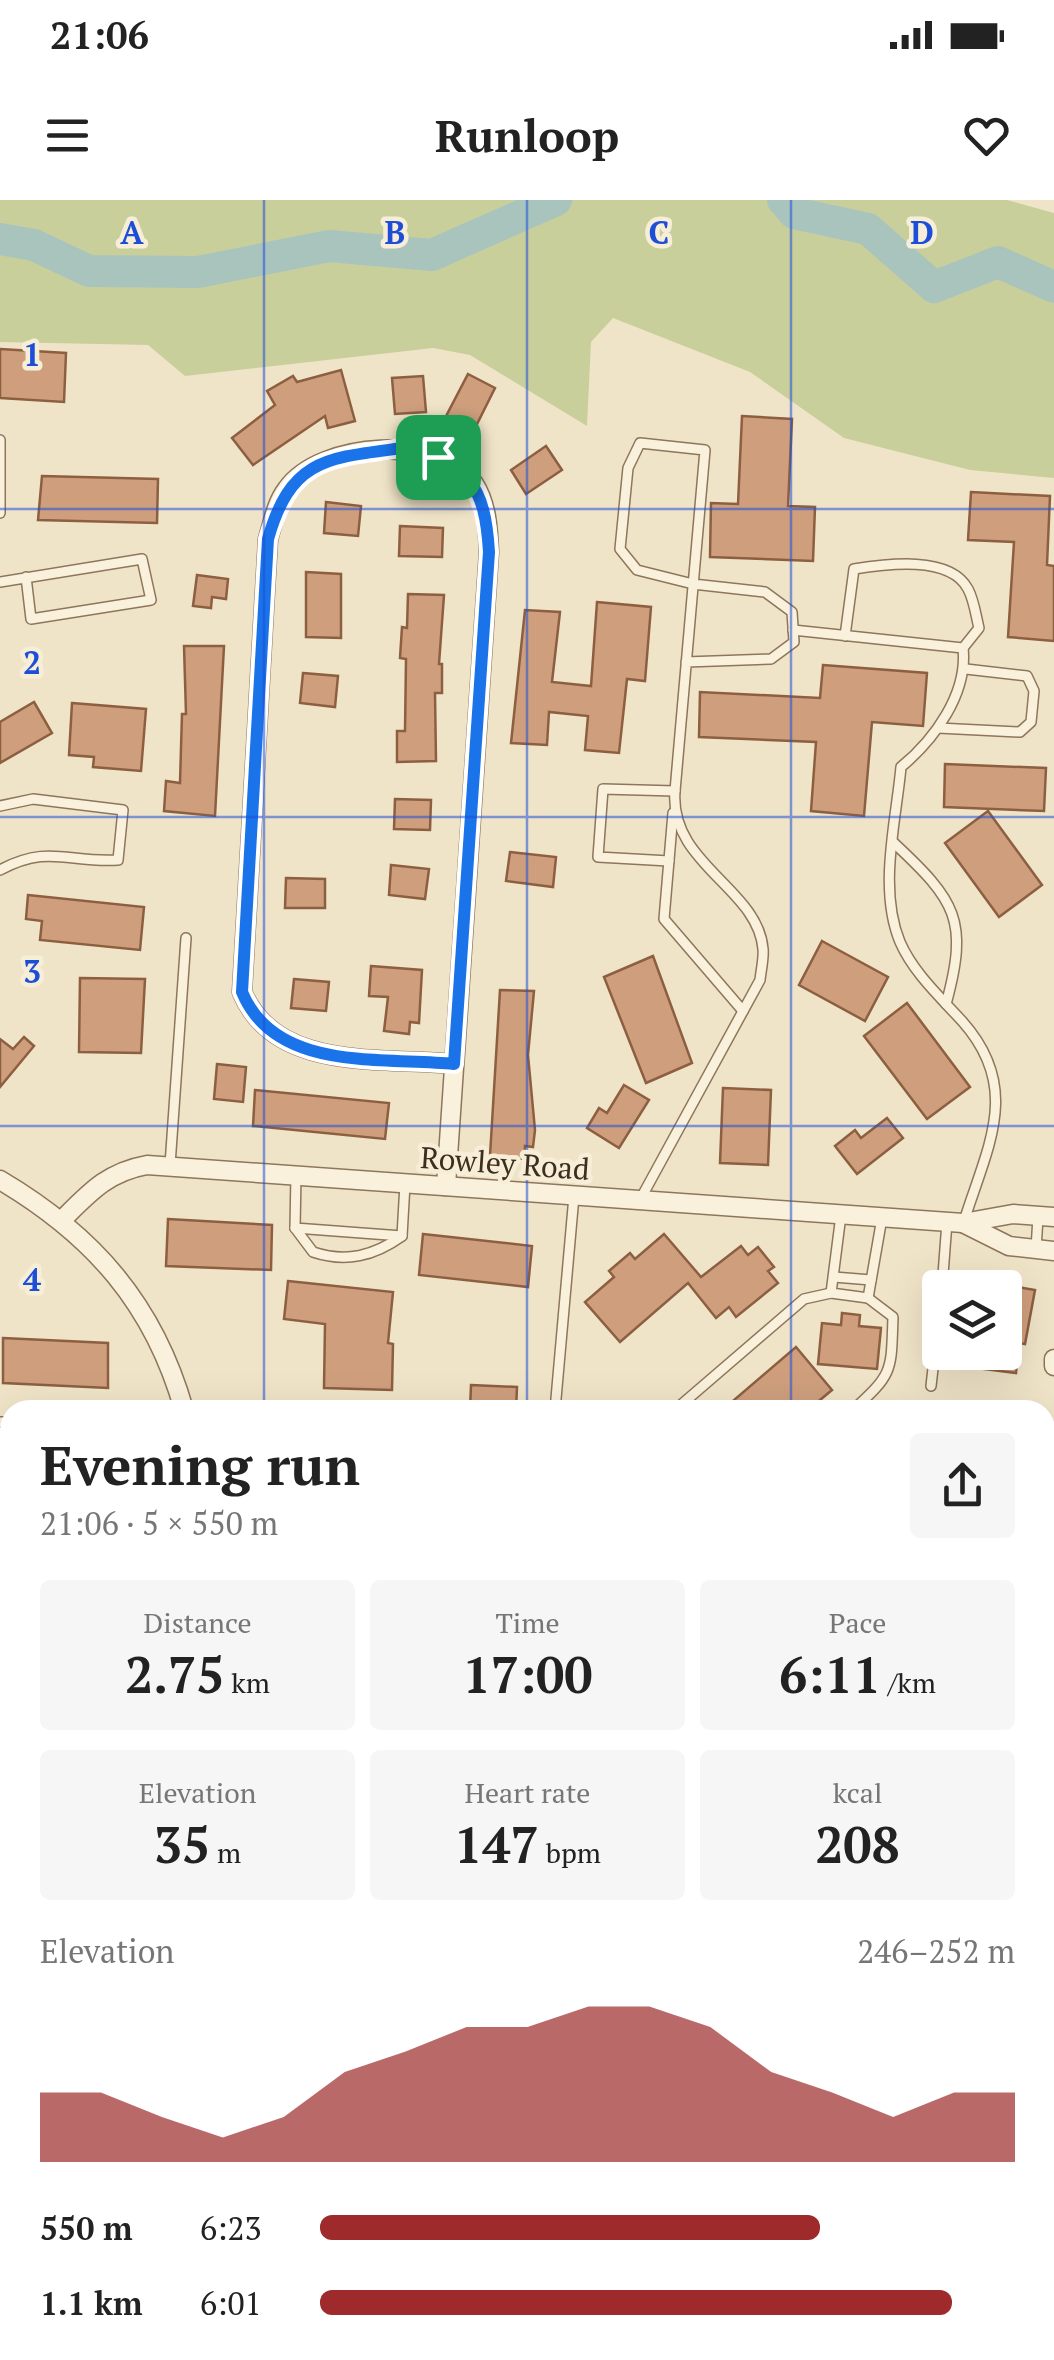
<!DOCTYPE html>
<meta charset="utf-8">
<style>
body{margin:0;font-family:"PT Serif",serif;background:#f6f6f6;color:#222;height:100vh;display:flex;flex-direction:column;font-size:38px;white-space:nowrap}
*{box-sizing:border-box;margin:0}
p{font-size:32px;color:#767676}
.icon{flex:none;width:55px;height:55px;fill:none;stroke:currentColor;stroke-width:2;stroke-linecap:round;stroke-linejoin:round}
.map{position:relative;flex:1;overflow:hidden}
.sheet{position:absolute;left:0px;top:1200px;width:1055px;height:960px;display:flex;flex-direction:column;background:#fff;border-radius:30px 30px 0 0;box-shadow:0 10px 40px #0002}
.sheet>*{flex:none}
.controls{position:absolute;left:922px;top:1070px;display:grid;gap:20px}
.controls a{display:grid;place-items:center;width:100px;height:100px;border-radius:10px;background:#fff;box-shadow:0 10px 40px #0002;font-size:50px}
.pin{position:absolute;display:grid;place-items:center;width:85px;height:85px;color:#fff;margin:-42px;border-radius:20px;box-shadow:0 5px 15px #0006}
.round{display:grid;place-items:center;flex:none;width:105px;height:105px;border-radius:10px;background:#f6f6f6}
.head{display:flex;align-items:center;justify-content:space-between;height:170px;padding:0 40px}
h1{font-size:55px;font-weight:600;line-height:75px}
.metrics{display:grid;grid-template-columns:repeat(3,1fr);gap:15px;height:170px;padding:10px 40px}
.metrics div{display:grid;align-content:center;border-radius:10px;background:#f6f6f6;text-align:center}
.metrics b{font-size:50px;font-weight:600}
.metrics small{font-size:28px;font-weight:400}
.metrics p{font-size:28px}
.chart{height:280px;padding:20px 40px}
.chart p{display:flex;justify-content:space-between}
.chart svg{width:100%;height:180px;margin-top:10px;fill:#9e2a2b;opacity:.7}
ul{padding:0 40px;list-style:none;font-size:32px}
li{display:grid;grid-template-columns:160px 120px 1fr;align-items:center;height:75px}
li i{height:25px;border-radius:12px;background:#9e2a2b}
.status{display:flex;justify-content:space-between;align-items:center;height:70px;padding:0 50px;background:#fff;direction:ltr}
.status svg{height:28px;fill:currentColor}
header{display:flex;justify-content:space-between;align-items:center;height:130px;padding:0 40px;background:#fff;font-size:45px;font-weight:600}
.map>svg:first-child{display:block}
.green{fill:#c9cf9b}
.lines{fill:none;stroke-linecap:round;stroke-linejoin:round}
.stream{stroke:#6f938a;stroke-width:5}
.river{stroke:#a9c4bc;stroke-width:32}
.building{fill:#cf9f7d;stroke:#8d5f41;stroke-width:2.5}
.service-casing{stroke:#8d765c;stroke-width:12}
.minor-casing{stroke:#8d765c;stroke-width:21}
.path{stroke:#8d765c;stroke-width:4;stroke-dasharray:8 5;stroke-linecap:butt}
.service{stroke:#faf1dc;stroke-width:9}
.minor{stroke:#faf1dc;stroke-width:18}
.route-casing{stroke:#fff;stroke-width:20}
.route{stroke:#1a73e8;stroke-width:12}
.grid{fill:none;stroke:#1d4ed8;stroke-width:2.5;stroke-opacity:0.55}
.labels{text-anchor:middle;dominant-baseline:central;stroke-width:9;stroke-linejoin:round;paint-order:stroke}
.street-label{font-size:30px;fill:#3d2e20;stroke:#f7eed8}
.grid-label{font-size:32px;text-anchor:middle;font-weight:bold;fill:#1d4ed8;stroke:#f7eed8;stroke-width:9;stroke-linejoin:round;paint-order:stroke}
</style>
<div class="status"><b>21:06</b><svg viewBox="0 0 49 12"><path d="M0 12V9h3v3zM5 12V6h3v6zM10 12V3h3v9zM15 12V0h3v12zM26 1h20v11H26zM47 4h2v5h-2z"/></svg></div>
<header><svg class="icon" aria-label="menu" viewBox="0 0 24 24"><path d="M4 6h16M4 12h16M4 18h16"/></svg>Runloop<svg class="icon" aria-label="heart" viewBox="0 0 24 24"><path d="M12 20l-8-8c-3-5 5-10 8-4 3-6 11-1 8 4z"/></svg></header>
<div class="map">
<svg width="1054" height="2160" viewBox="0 0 1054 2160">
<rect width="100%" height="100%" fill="#f0e4c8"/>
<polygon class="green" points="0,0 1007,0 1054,13 1054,278 970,270 844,238 750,172 613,118 591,142 587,226 470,155 433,148 185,176 148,145 0,142"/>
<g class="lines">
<g class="stream">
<polyline points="1045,1366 1054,1361"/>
<polyline points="0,2009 10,2010"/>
</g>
<g class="river">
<polyline points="783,0 794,13 868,29 934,87 998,62 1054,87"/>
<polyline points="0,39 34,45 89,71 198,72 329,46 432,55 556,0"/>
</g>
</g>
<g class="building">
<polygon points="0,149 66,153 64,202 0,198"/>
<polygon points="341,170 355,221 328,228 325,216 253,265 232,238 275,205 267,191 293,176 297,182"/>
<polygon points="468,174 495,188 471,236 443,222"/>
<polygon points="423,176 426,212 395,214 392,178"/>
<polygon points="742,216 792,219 788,306 815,307 813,361 710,357 711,303 738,304"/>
<polygon points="546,246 562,270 526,294 511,270"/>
<polygon points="42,276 158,279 157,323 38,320"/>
<polygon points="971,292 1050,296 1047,365 1054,366 1054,441 1008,437 1014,342 968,340"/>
<polygon points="326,302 361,306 358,336 324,333"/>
<polygon points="400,326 443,328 442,357 399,356"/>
<polygon points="306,372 341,374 341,438 306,437"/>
<polygon points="197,375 228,379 226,399 212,397 211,408 193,406"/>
<polygon points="408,394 444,395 439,464 442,464 442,493 435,493 436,561 397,562 397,531 405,531 406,459 400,458 402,427 407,428"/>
<polygon points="597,402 651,407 645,481 627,479 619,553 585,550 588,516 549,512 547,545 511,543 525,410 560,412 552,482 591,486"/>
<polygon points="184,446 224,446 215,616 164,611 166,581 180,583 182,514 186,514"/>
<polygon points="823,465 927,473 923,526 872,522 864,616 811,611 816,542 699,537 700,492 820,498"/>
<polygon points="303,473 338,476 335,507 300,503"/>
<polygon points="34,502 52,533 0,563 0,522"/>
<polygon points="72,503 146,509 141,571 93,567 94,557 69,555"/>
<polygon points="945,564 1046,568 1044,611 944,607"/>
<polygon points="395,599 431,600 430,630 394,629"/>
<polygon points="988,611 1042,685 999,717 945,643"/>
<polygon points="510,652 556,657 553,687 506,681"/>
<polygon points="391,665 429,669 425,699 389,695"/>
<polygon points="286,678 325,679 325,708 285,708"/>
<polygon points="28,695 144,707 140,750 40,740 42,721 26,719"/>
<polygon points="822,741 888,777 865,821 799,785"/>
<polygon points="653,756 692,863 646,883 604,777"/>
<polygon points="371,766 422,770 419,823 410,822 409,834 384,831 388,797 369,796"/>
<polygon points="80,778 145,779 141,853 79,852"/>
<polygon points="294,779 329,782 326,811 291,808"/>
<polygon points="500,790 534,791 528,855 535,930 533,947 525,946 524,959 490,956"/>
<polygon points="907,803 970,887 927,919 864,836"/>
<polygon points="24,837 34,846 0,887 0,839 13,849"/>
<polygon points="217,864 246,867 243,902 214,899"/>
<polygon points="624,885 649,900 619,948 587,928 599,908 607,913"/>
<polygon points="723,888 771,890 768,965 720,963"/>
<polygon points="255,890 389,903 385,939 253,926"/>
<polygon points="887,918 903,938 857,974 835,946 855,930 861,938"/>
<polygon points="168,1019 272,1025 271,1070 166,1066"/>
<polygon points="423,1034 532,1046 528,1087 419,1075"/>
<polygon points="664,1034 701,1077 741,1046 748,1055 758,1047 774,1067 768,1071 778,1083 736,1117 729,1107 716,1118 688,1083 620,1142 585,1102 614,1077 609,1071 630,1053 635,1059"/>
<polygon points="288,1081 393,1092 388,1143 393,1144 392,1190 324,1188 325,1124 284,1119"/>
<polygon points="1005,1085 1035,1090 1025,1144 1019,1143 1016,1173 976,1168 978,1152 1005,1152"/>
<polygon points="842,1113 860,1115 859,1126 881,1128 877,1169 818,1164 822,1123 841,1125"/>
<polygon points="3,1138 108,1143 108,1188 3,1183"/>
<polygon points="796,1147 832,1190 808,1210 743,1210 734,1200"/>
<polygon points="471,1185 517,1187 516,1210 470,1210"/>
</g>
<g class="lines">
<defs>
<g id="service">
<polyline points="0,240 0,313"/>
<polyline points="0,382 142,359 151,400 31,419 26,377"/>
<path d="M 793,430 L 963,448 L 979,428 C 976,416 974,400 968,389 C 950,355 886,364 854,369 L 845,436"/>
<path d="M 963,448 C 968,493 935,539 901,567 C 896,622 878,689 900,742 C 913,772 940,797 962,821 C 1022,888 988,945 964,1021"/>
<polyline points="938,528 1020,532 1031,522 1034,491 1027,476 966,469"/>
<path d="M 0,606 L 33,599 L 123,610 L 118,660 C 67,663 49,644 0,670"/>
<polyline points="673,613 664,719 743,811"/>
<path d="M 894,643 C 956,701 969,720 946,804"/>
<polyline points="669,661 598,657 603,589 675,591"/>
<polyline points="170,965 186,738"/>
<polyline points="296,975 295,1028 402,1036 405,984"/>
<path d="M 641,998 L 760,780 C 761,770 764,758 763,749 C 758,688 669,664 675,591 L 705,250 L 640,243 L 628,268 L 620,349 L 637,370 L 693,384 L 765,392 L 792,412 L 794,442 L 771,459 L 686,462"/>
<polyline points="841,1015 831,1093 868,1098 882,1018"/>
<path d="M 295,1028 L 313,1052 C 346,1063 374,1056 402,1036"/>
<polyline points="1036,1049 1038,1017"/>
<polyline points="834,1077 871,1080"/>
<polyline points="942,1088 947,1022"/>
<polyline points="931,1186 940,1107"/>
<polyline points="555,1210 574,996"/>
<polyline points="675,1210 804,1099 831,1093"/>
<path d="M 853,1210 C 894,1173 891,1171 893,1117 L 868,1098"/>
<polyline points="0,1222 10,1222"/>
<polyline points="0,1401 10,1402"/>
<polyline points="0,1852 10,1852"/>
<polyline points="915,2160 916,2150"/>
</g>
<g id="minor">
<path d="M 0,980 C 93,1035 154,1104 184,1210"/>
<path d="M 446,986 L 489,352 C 488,329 487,304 474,284 C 441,233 320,242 287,289 C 276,303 273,323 268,339 L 242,792 C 275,872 381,857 454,864"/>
<path d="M 63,1019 C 90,992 108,972 147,965 L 963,1023 L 1013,1014 L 1054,1017"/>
<polyline points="963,1023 1009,1046 1054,1051"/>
<polyline points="1054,1159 1054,1166"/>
<polyline points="0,1351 10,1351"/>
<polyline points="1045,1532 1054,1530"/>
<polyline points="32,2150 153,2160"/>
<polyline points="18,2160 19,2150"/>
<polyline points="552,2160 553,2150"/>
<polyline points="844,2160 845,2150"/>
</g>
</defs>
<use href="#service" class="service-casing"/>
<use href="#minor" class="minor-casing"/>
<polyline class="path" points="0,2041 10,2042"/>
<use href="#service" class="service"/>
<use href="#minor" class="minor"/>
</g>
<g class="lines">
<defs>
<path id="route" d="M 403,248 C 469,264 485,285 489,352 L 454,864 C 381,857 275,872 242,792 L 268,339 C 291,258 327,258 403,248 Z"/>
</defs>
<use href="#route" class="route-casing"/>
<use href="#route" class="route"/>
</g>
<path class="grid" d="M 264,0 L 264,1210M 527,0 L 527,1210M 791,0 L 791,1210M 0,309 L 1054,309M 0,617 L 1054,617M 0,926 L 1054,926M 0,1234 L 10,1234M 1045,1234 L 1054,1234M 0,1543 L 10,1543M 1045,1543 L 1054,1543M 0,1851 L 10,1851M 1045,1851 L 1054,1851M 264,2150 L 264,2160M 527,2150 L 527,2160M 791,2150 L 791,2160"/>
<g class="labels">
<g class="street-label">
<text transform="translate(505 963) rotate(4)">Rowley Road</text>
</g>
</g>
<g class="grid-label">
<text x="132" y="44">A</text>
<text x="395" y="44">B</text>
<text x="659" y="44">C</text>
<text x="922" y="44">D</text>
<text x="32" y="166">1</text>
<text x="32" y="474">2</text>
<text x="32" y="783">3</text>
<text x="32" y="1091">4</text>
</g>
</svg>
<div class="controls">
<a><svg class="icon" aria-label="layers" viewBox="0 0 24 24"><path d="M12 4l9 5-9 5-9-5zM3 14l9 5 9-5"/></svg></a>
</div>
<div class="pin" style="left:438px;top:257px;background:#1e9e55"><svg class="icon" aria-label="arrive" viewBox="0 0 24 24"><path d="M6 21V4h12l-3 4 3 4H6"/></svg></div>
<section class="sheet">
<div class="head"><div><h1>Evening run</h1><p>21:06 · 5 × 550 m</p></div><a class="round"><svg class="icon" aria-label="share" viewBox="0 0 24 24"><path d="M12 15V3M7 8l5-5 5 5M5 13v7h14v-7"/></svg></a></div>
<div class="metrics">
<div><p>Distance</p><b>2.75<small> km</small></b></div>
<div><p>Time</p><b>17:00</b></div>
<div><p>Pace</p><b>6:11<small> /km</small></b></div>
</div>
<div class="metrics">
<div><p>Elevation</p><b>35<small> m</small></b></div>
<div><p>Heart rate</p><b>147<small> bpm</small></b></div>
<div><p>kcal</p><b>208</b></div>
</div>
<div class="chart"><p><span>Elevation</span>246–252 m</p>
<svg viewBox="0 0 160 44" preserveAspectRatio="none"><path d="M0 44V27L10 27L20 33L30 38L40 33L50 22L60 17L70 11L80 11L90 6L100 6L110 11L120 22L130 27L140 33L150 27L160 27V44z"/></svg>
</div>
<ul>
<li><b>550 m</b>6:23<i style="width:72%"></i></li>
<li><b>1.1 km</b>6:01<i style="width:91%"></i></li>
</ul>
</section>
</div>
